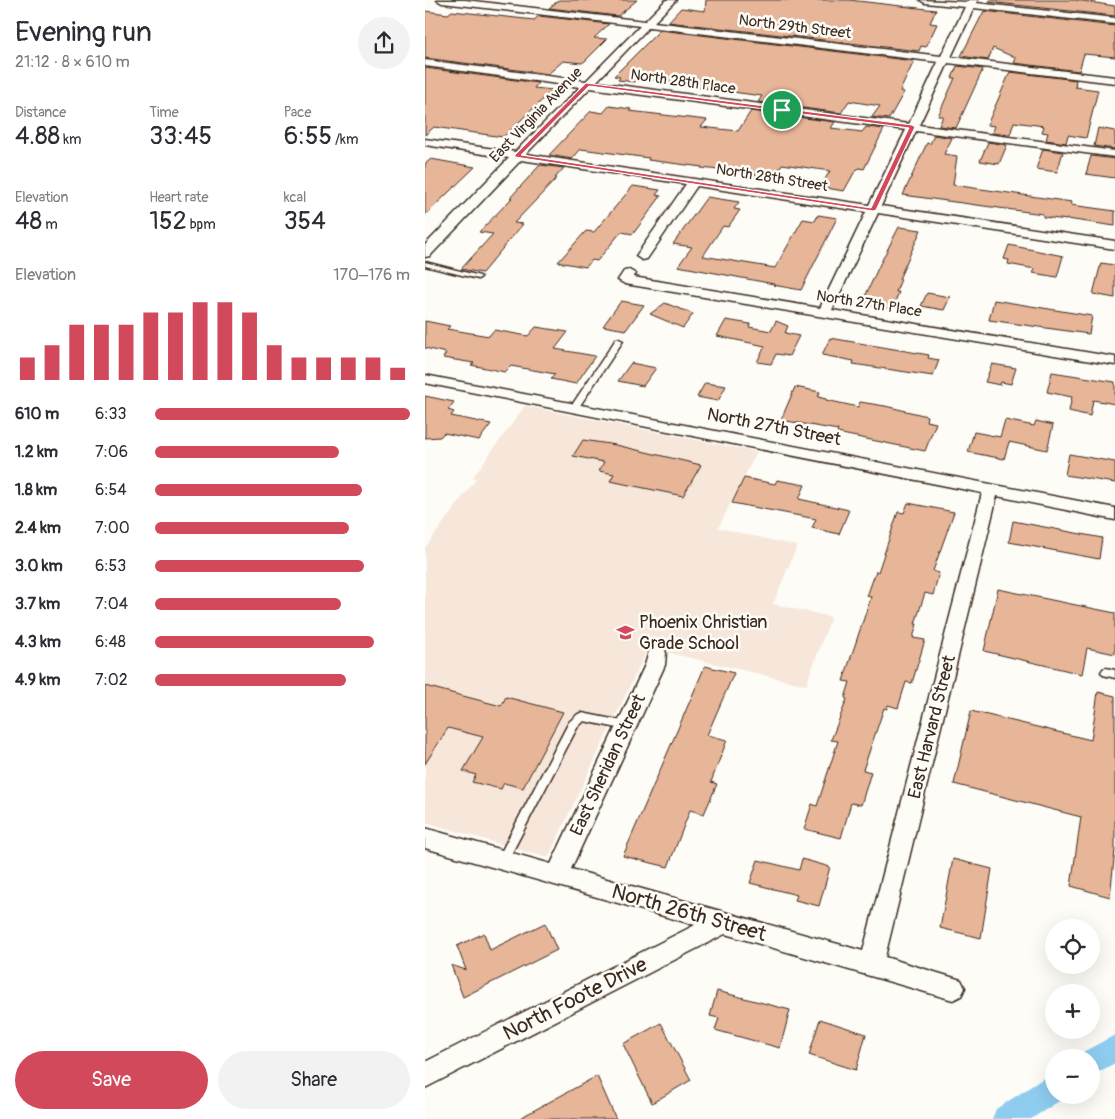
<!DOCTYPE html>
<meta charset="utf-8">
<style>
body{margin:0;font-family:Pangolin,sans-serif;background:#f2f2f3;color:#2b2b33;height:100vh;display:flex;flex-direction:column;font-size:19px;white-space:nowrap}
*{box-sizing:border-box;margin:0}
p{font-size:16px;color:#7c7c81}
.icon{flex:none;width:28px;height:28px;fill:none;stroke:currentColor;stroke-width:2;stroke-linecap:round;stroke-linejoin:round}
.map{position:relative;flex:1;overflow:hidden}
.sheet{display:flex;flex-direction:column;background:#fff;width:425px}
.sheet>*{flex:none}
.controls{position:absolute;left:620px;top:919px;display:grid;gap:10px}
.controls a{display:grid;place-items:center;width:55px;height:55px;border-radius:50%;background:#fff;box-shadow:0 5px 20px #0002;font-size:25px}
.pin{position:absolute;display:grid;place-items:center;width:42px;height:42px;color:#fff;margin:-21px;border:2px solid #fff;border-radius:50%;box-shadow:0 1px 5px #0007}
.round{display:grid;place-items:center;flex:none;width:52px;height:52px;border-radius:26px;background:#f2f2f3}
.head{display:flex;align-items:center;justify-content:space-between;height:85px;padding:0 15px}
h1{font-size:28px;font-weight:600;line-height:38px}
.metrics{display:grid;grid-template-columns:repeat(3,1fr);gap:8px;height:85px;padding:5px 15px}
.metrics div{display:grid;align-content:center}
.metrics b{font-size:25px;font-weight:600}
.metrics small{font-size:14px;font-weight:400}
.metrics p{font-size:14px}
.chart{height:140px;padding:10px 15px}
.chart p{display:flex;justify-content:space-between}
.chart svg{width:100%;height:90px;margin-top:5px;stroke:#d1495b;stroke-width:6}
.cta{display:flex;gap:10px;margin-top:auto;padding:10px 15px}
.cta a{flex:1;height:58px;border-radius:30px;background:#d1495b;color:#fff;font-size:20px;font-weight:600;line-height:58px;text-align:center}
.cta a+a{background:#f2f2f3;color:#2b2b33}
ul{padding:0 15px;list-style:none;font-size:16px}
li{display:grid;grid-template-columns:80px 60px 1fr;align-items:center;height:38px}
li i{height:12px;border-radius:6px;background:#d1495b}
main{display:flex;flex:1;min-height:0}
.map>svg:first-child{display:block}
.built{fill:#f6e7da}
.lines{fill:none;stroke-linecap:round;stroke-linejoin:round}
.canal{fill:#8fcdf0;fill-rule:evenodd}
.building{fill:#e7b598;stroke:#3b2a1e}
.service-casing{stroke:#3b2a1e;stroke-width:3}
.minor-casing{stroke:#3b2a1e;stroke-width:3}
.service{fill:#fdfcf7;fill-rule:evenodd}
.minor{fill:#fdfcf7;fill-rule:evenodd}
.route{fill:#d1495b;stroke:#fff;fill-rule:evenodd}
.labels{text-anchor:middle;dominant-baseline:central;stroke-width:5;stroke-linejoin:round;paint-order:stroke}
.far-street-label{font-size:15px;fill:#3b2a1e;stroke:#fdfcf7}
.street-label{font-size:18px;fill:#3b2a1e;stroke:#fdfcf7}
.poi-label{font-size:18px;fill:#3b2a1e;stroke:#fdfcf7;text-anchor:start}
.near-street-label{font-size:21px;fill:#3b2a1e;stroke:#fdfcf7}
</style>
<main>
<section class="sheet">
<div class="head"><div><h1>Evening run</h1><p>21:12 · 8 × 610 m</p></div><a class="round"><svg class="icon" aria-label="share" viewBox="0 0 24 24"><path d="M12 15V3M7 8l5-5 5 5M5 13v7h14v-7"/></svg></a></div>
<div class="metrics">
<div><p>Distance</p><b>4.88<small> km</small></b></div>
<div><p>Time</p><b>33:45</b></div>
<div><p>Pace</p><b>6:55<small> /km</small></b></div>
</div>
<div class="metrics">
<div><p>Elevation</p><b>48<small> m</small></b></div>
<div><p>Heart rate</p><b>152<small> bpm</small></b></div>
<div><p>kcal</p><b>354</b></div>
</div>
<div class="chart"><p><span>Elevation</span>170–176 m</p>
<svg viewBox="0 0 160 44" preserveAspectRatio="none"><path d="M5 44V33M15 44V27M25 44V17M35 44V17M45 44V17M55 44V11M65 44V11M75 44V6M85 44V6M95 44V11M105 44V27M115 44V33M125 44V33M135 44V33M145 44V33M155 44V38"/></svg>
</div>
<ul>
<li><b>610 m</b>6:33<i style="width:100%"></i></li>
<li><b>1.2 km</b>7:06<i style="width:72%"></i></li>
<li><b>1.8 km</b>6:54<i style="width:81%"></i></li>
<li><b>2.4 km</b>7:00<i style="width:76%"></i></li>
<li><b>3.0 km</b>6:53<i style="width:82%"></i></li>
<li><b>3.7 km</b>7:04<i style="width:73%"></i></li>
<li><b>4.3 km</b>6:48<i style="width:86%"></i></li>
<li><b>4.9 km</b>7:02<i style="width:75%"></i></li>
</ul>
<div class="cta"><a>Save</a><a>Share</a></div>
</section>
<div class="map">
<svg width="690" height="1119" viewBox="0 0 690 1119">
<rect width="100%" height="100%" fill="#fdfcf7"/>
<filter id="ink" filterUnits="userSpaceOnUse"><feTurbulence type="fractalNoise" baseFrequency=".02" numOctaves="2"/><feDisplacementMap in="SourceGraphic" scale="10" xChannelSelector="R" yChannelSelector="G"/><feConvolveMatrix kernelMatrix="1 2 1 2 8 2 1 2 1" color-interpolation-filters="sRGB"/></filter>
<g filter="url(#ink)">
<polygon class="built" points="100,406 332,452 293,528 372,546 348,604 406,617 381,685 223,648 123,858 0,822 0,548 51,479 48,477"/>
<g class="lines">
<g class="canal">
<polygon points="690,1035 690,1063 666,1076 666,1058 655,1058 656,1053"/>
<polygon points="629,1074 629,1095 640,1095 639,1098 606,1119 567,1119 571,1109 619,1078"/>
</g>
</g>
<g class="building">
<polygon points="134,0 212,0 193,16 124,8"/>
<polygon points="281,0 424,0 511,10 505,23 512,24 501,47 496,46 494,51 243,22 256,8 280,11"/>
<polygon points="565,0 651,0 690,6 690,16 564,2"/>
<polygon points="0,11 23,14 27,11 109,20 114,16 184,24 169,38 182,39 160,61 157,63 138,61 123,74 0,58"/>
<polygon points="559,11 690,26 690,57 659,54 654,71 589,63 591,58 568,48 563,60 536,56"/>
<polygon points="235,30 489,61 475,91 479,92 464,119 447,117 455,106 424,101 416,113 333,102 337,96 256,85 257,84 213,78 210,82 193,80 195,77 189,76"/>
<polygon points="532,66 558,69 531,128 514,126 518,116 513,116 530,78 527,78"/>
<polygon points="0,68 113,83 109,88 128,90 78,137 9,127 0,135"/>
<polygon points="585,72 651,80 650,87 673,90 661,138 643,135 641,143 621,140 623,133 617,132 619,126 589,122 585,135 567,133 570,126 562,125"/>
<polygon points="184,106 206,109 204,111 282,120 276,127 313,131 326,111 410,122 406,128 437,132 441,127 459,129 439,169 434,168 429,173 419,191 401,188 402,185 397,184 405,171 357,164 348,179 329,176 331,174 276,168 277,167 223,160 224,158 156,149 147,159 124,155 166,111 178,113"/>
<polygon points="673,128 690,131 690,149 669,146"/>
<polygon points="509,135 527,138 519,154 532,156 528,185 647,202 646,205 690,211 690,226 642,219 642,220 618,217 618,214 478,195 502,143 505,144"/>
<polygon points="563,142 582,145 574,164 555,161"/>
<polygon points="618,149 638,152 632,172 611,169"/>
<polygon points="666,156 690,159 690,178 661,174"/>
<polygon points="6,159 50,167 0,215 0,164"/>
<polygon points="115,165 139,168 130,178 132,178 89,223 98,224 57,273 36,269 68,234 54,232 87,198 85,198"/>
<polygon points="208,186 235,190 231,195 236,196 208,234 196,232 172,261 167,260 161,267 133,262 161,231 169,232"/>
<polygon points="282,197 314,202 309,209 315,210 303,227 298,226 278,256 350,268 378,219 390,221 393,215 412,218 376,290 348,285 349,284 253,266 267,247 248,244"/>
<polygon points="474,227 496,230 474,279 476,279 471,292 474,292 467,309 439,304 441,300 439,299 454,266"/>
<polygon points="584,245 638,256 632,277 608,273 610,269 583,264 584,260 579,259"/>
<polygon points="676,263 690,265 690,298 668,294"/>
<polygon points="502,293 525,297 519,310 496,306"/>
<polygon points="569,300 667,316 664,334 564,320"/>
<polygon points="196,301 219,305 201,330 178,326"/>
<polygon points="240,303 268,314 258,328 225,314"/>
<polygon points="301,320 325,324 324,327 346,331 351,321 363,326 360,333 374,336 364,356 351,354 346,364 332,362 340,346 292,336"/>
<polygon points="0,321 25,326 22,329 64,336 69,330 103,336 111,327 143,332 130,349 170,356 151,384 126,379 130,374 86,366 80,372 46,365 49,363 18,358 21,353 0,348"/>
<polygon points="405,338 504,355 503,358 514,360 508,376 428,364 429,361 397,355"/>
<polygon points="206,363 231,368 218,386 193,381"/>
<polygon points="567,364 591,368 586,384 576,382 575,385 560,382"/>
<polygon points="627,372 690,382 690,404 668,400 665,416 644,411 647,397 622,392"/>
<polygon points="280,383 301,386 293,401 272,397"/>
<polygon points="370,387 395,392 393,397 401,399 401,400 433,407 435,402 460,406 502,416 501,421 511,423 500,451 412,433 413,430 356,420"/>
<polygon points="0,396 29,402 23,410 29,412 26,416 66,424 54,440 19,433 15,437 0,438"/>
<polygon points="580,420 609,426 611,421 628,425 622,450 584,442 579,459 543,452 549,432 575,437"/>
<polygon points="158,440 191,445 276,465 258,496 185,481 189,474 174,471 179,462 148,456"/>
<polygon points="644,454 690,462 690,483 640,475"/>
<polygon points="319,478 350,484 352,480 380,485 374,499 424,510 414,534 387,528 391,519 307,503"/>
<polygon points="483,503 529,512 508,571 514,573 508,595 500,593 490,624 492,624 488,638 500,640 487,683 481,682 473,708 463,705 462,709 459,708 438,770 446,772 436,805 426,803 416,838 379,829 387,804 392,806 413,741 406,740 422,699 420,698 425,682 418,681 446,597 442,596 451,571 453,572 473,512 479,513"/>
<polygon points="588,521 677,538 674,559 584,542"/>
<polygon points="573,589 690,613 690,654 662,648 657,674 559,651"/>
<polygon points="280,666 309,673 282,735 302,740 286,782 292,784 279,814 265,810 243,867 198,856"/>
<polygon points="0,686 76,706 81,697 138,712 98,788 79,783 76,789 47,782 51,775 38,771 58,737 23,728 0,764"/>
<polygon points="673,692 690,696 690,850 685,897 646,886 656,817 529,784 546,711 666,740"/>
<polygon points="377,859 405,867 394,906 370,900 372,895 325,883 333,860 374,870"/>
<polygon points="528,859 567,869 556,938 515,928"/>
<polygon points="120,923 132,950 38,997 26,965 41,970 32,946 59,933 65,950"/>
<polygon points="292,991 365,1010 355,1048 290,1030 294,1018 285,1016"/>
<polygon points="395,1019 441,1034 431,1070 384,1055"/>
<polygon points="236,1023 266,1080 227,1103 198,1044"/>
<polygon points="172,1076 191,1119 93,1119"/>
</g>
<g class="lines">
<defs>
<g id="service">
<polygon points="0,262 55,276 56,277 53,279 0,266"/>
<polygon points="191,339 194,339 198,341 152,410 146,410 145,408"/>
<polygon points="681,668 690,670 690,678 678,675 676,672 678,669"/>
<polygon points="157,713 202,722 206,723 207,726 206,729 202,730 159,721 152,728 81,864 77,866 73,864 71,861 73,858 144,722 153,714"/>
</g>
<g id="minor">
<path d="M 12,0 L 40,0 L 220,21 L 241,0 L 251,0 L 229,22 L 516,56 L 540,7 L 500,3 L 495,0 L 543,2 L 543,0 L 553,0 L 551,3 L 690,18 L 690,24 L 549,8 L 526,57 L 690,77 L 690,83 L 523,63 L 494,125 L 690,151 L 690,157 L 491,131 L 456,206 L 690,241 L 690,249 L 453,213 L 407,310 L 690,357 L 690,365 L 200,284 L 193,280 L 199,271 L 204,270 L 211,274 L 208,277 L 395,308 L 441,212 L 272,186 L 222,259 L 217,260 L 211,256 L 261,184 L 96,160 L 5,256 L 0,257 L 0,245 L 84,158 L 0,145 L 0,139 L 90,152 L 155,87 L 0,66 L 0,60 L 161,81 L 215,26 L 17,3 ZM 224,27 L 513,62 L 484,124 L 171,82 ZM 165,88 L 481,130 L 444,205 L 101,154 Z"/>
<polygon points="0,375 690,508 690,520 572,496 460,957 536,980 540,988 536,996 528,1000 300,934 0,1088 0,1062 270,925 0,848 0,828 126,864 220,665 225,648 232,646 239,648 241,653 240,665 146,869 438,951 557,493 0,383"/>
</g>
</defs>
<use href="#service" class="service-casing"/>
<use href="#minor" class="minor-casing"/>
<use href="#service" class="service"/>
<use href="#minor" class="minor"/>
</g>
</g>
<path class="route" d="M 161,83 L 487,125 L 490,127 L 451,210 L 448,211 L 90,157 L 90,155 ZM 164,86 L 484,128 L 446,208 L 96,155 Z"/>
<defs>
<symbol id="school-bare" viewBox="-9 -9 18 18"><path d="M0-5L7-2L0 1L-7-2ZM-4 1L0 2.5L4 1V4Q0 6-4 4Z" fill="#d1495b" stroke="#fdfcf7" stroke-width="2.5" paint-order="stroke"/></symbol>
</defs>
<g fill-rule="evenodd">
<use href="#school-bare" x="188" y="620" width="25" height="25"/>
</g>
<g class="labels">
<g class="far-street-label">
<text transform="translate(370 27) rotate(7)">North 29th Street</text>
<text transform="translate(258 82) rotate(8)">North 28th Place</text>
<text transform="translate(111 115) rotate(-46)">East Virginia Avenue</text>
<text transform="translate(347 178) rotate(9)">North 28th Street</text>
<text transform="translate(444 304) rotate(9)">North 27th Place</text>
</g>
<g class="street-label">
<text transform="translate(349 427) rotate(11)">North 27th Street</text>
<text transform="translate(507 727) rotate(-76)">East Harvard Street</text>
<text transform="translate(183 765) rotate(-65)">East Sheridan Street</text>
</g>
<g class="poi-label">
<text x="214" y="622">Phoenix Christian<tspan x="214" dy="21">Grade School</tspan></text>
</g>
<g class="near-street-label">
<text transform="translate(264 913) rotate(16)">North 26th Street</text>
<text transform="translate(150 999) rotate(-27)">North Foote Drive</text>
</g>
</g>
</svg>
<div class="controls">
<a><svg class="icon" aria-label="locate" viewBox="0 0 24 24"><circle cx="12" cy="12" r="6"/><path d="M12 2v4M12 18v4M2 12h4M18 12h4"/></svg></a>
<a>+</a>
<a>−</a>
</div>
<div class="pin" style="left:357px;top:110px;background:#1e9e55"><svg class="icon" aria-label="arrive" viewBox="0 0 24 24"><path d="M6 21V4h12l-3 4 3 4H6"/></svg></div>
</div>
</main>
